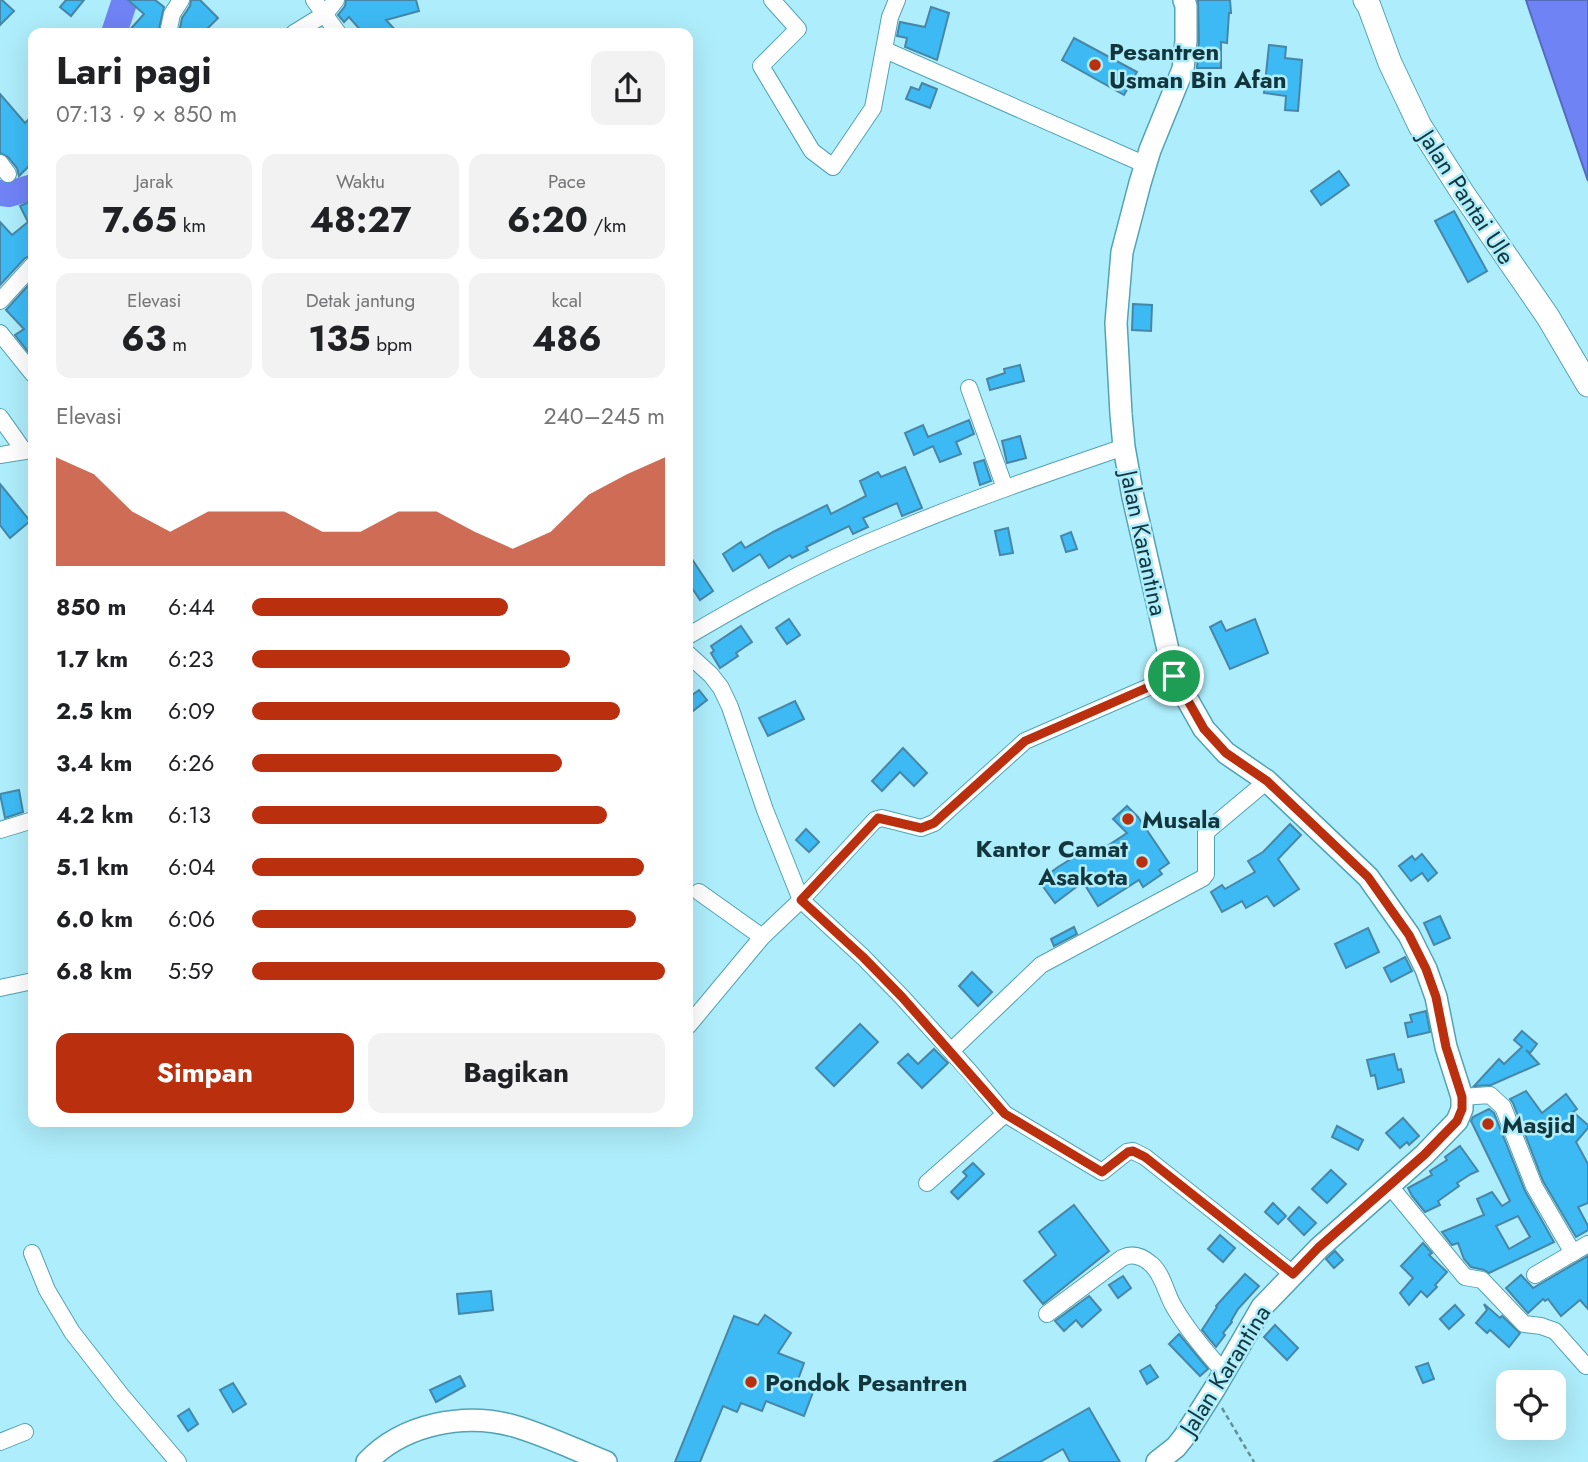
<!DOCTYPE html>
<html lang="id">
<meta charset="utf-8">
<style>
body{margin:0;font-family:Jost,sans-serif;background:#f2f2f2;color:#202124;height:100vh;display:flex;flex-direction:column;font-size:26px;white-space:nowrap}
*{box-sizing:border-box;margin:0}
p{font-size:23px;color:#757577}
.icon{flex:none;width:38px;height:38px;fill:none;stroke:currentColor;stroke-width:2;stroke-linecap:round;stroke-linejoin:round}
.map{position:relative;flex:1;overflow:hidden}
.details{position:absolute;left:28px;top:28px;width:665px;height:1099px;display:flex;flex-direction:column;background:#fff;border-radius:14px;box-shadow:0 7px 28px #0002}
.details>*{flex:none}
.controls{position:absolute;left:1496px;top:1370px;display:grid;gap:14px}
.controls a{display:grid;place-items:center;width:70px;height:70px;border-radius:14px;background:#fff;box-shadow:0 7px 28px #0002;font-size:35px}
.pin{position:absolute;display:grid;place-items:center;width:60px;height:60px;color:#fff;margin:-30px;border:4px solid #fff;border-radius:50%;box-shadow:0 2px 7px #0007}
.round{display:grid;place-items:center;flex:none;width:74px;height:74px;border-radius:14px;background:#f2f2f2}
.overview{display:flex;align-items:center;justify-content:space-between;height:119px;padding:0 28px}
h1{font-size:38px;font-weight:700;line-height:52px}
.metrics{display:grid;grid-template-columns:repeat(3,1fr);gap:10px;height:119px;padding:7px 28px}
.metrics div{display:grid;align-content:center;border-radius:14px;background:#f2f2f2;text-align:center}
.metrics b{font-size:35px;font-weight:700}
.metrics small{font-size:19px;font-weight:400}
.metrics p{font-size:19px}
.chart{height:196px;padding:14px 28px}
.chart p{display:flex;justify-content:space-between}
.chart svg{width:100%;height:126px;margin-top:7px;fill:#ba2f0e;opacity:.7}
.action{display:flex;gap:14px;margin-top:auto;padding:14px 28px}
.action a{flex:1;height:80px;border-radius:14px;background:#ba2f0e;color:#fff;font-size:28px;font-weight:700;line-height:80px;text-align:center}
.action a+a{background:#f2f2f2;color:#202124}
ul{padding:0 28px;list-style:none;font-size:23px}
li{display:grid;grid-template-columns:112px 84px 1fr;align-items:center;height:52px}
li i{height:18px;border-radius:9px;background:#ba2f0e}
.map>svg:first-child{display:block}
.water{fill:#7083f5;stroke:#546cbe;stroke-width:2}
.lines{fill:none;stroke-linecap:round;stroke-linejoin:round}
.river{stroke:#7083f5;stroke-width:26}
.building{fill:#3dbaf4;stroke:#4786a7;stroke-width:2;fill-rule:evenodd}
.minor-casing{stroke:#52a3b5;stroke-width:18}
.tertiary-casing{stroke:#52a3b5;stroke-width:24}
.secondary-casing{stroke:#52a3b5;stroke-width:25}
.path{stroke:#61929c;stroke-width:2.5;stroke-dasharray:5 3.5;stroke-linecap:butt}
.minor{stroke:#fff;stroke-width:16}
.tertiary{stroke:#fff;stroke-width:21}
.secondary{stroke:#fff;stroke-width:23}
.route-casing{stroke:#fff;stroke-width:14}
.route{stroke:#ba2f0e;stroke-width:9}
.poi-dot{fill:#ba2f0e;stroke:#aeedfb;stroke-width:2.5}
.labels{text-anchor:middle;dominant-baseline:central;stroke-width:5;stroke-linejoin:round;paint-order:stroke}
.poi-label{font-size:24px;font-weight:bold;fill:#13363d;stroke:#aeedfb;text-anchor:start}
.street-label{font-size:24px;fill:#13363d;stroke:#aeedfb}
</style>
<div class="map">
<svg width="1588" height="1462" viewBox="0 0 1588 1462">
<rect width="100%" height="100%" fill="#aeedfb"/>
<polygon class="water" points="1526,0 1588,0 1588,181 1532,18"/>
<g class="lines">
<g class="river">
<polyline points="114,33 125,0"/>
<polyline points="0,193 9,194 33,187"/>
</g>
</g>
<g class="building">
<polygon points="0,0 2,0 14,11 0,25"/>
<polygon points="66,0 84,0 71,16 60,7"/>
<polygon points="128,0 155,0 164,7 158,33 127,33 144,14"/>
<polygon points="191,0 200,0 218,18 203,33 179,33 182,18 190,6"/>
<polygon points="346,0 416,0 419,11 386,20 398,33 363,33 349,17 344,22 338,15 345,6"/>
<polygon points="1198,0 1230,0 1231,13 1229,13 1227,43 1221,42 1221,68 1197,68 1199,41"/>
<polygon points="931,7 949,13 937,60 905,47 907,38 897,36 900,22 925,27"/>
<polygon points="1074,38 1137,72 1124,95 1062,60"/>
<polygon points="1269,45 1286,47 1285,58 1302,60 1298,111 1285,110 1286,96 1264,93"/>
<polygon points="922,83 937,89 930,108 906,99 911,87 919,90"/>
<polygon points="0,94 25,123 33,115 33,162 19,176 17,168 8,157 0,153"/>
<polygon points="1339,171 1349,185 1321,205 1311,191"/>
<polygon points="33,200 33,255 25,258 0,285 0,222 12,235 28,222 20,206"/>
<polygon points="1454,211 1487,271 1468,282 1435,221"/>
<polygon points="33,280 33,358 15,335 24,329 6,310"/>
<polygon points="1133,304 1152,305 1151,331 1132,330"/>
<polygon points="1020,365 1024,381 990,390 987,379 1005,373 1004,369"/>
<polygon points="969,420 974,434 956,442 961,454 940,462 933,446 914,455 905,433 923,425 928,437"/>
<polygon points="1020,436 1026,458 1007,463 1002,441"/>
<polygon points="984,460 991,481 980,485 974,463"/>
<polygon points="905,467 922,508 902,516 897,503 863,518 868,527 853,534 849,526 806,547 808,550 792,558 790,555 769,568 760,554 733,571 723,554 741,542 745,548 775,531 827,505 831,514 866,496 860,481 878,472 881,477"/>
<polygon points="0,484 30,521 10,538 0,525"/>
<polygon points="1008,528 1013,553 1000,555 995,531"/>
<polygon points="1071,532 1077,549 1066,552 1061,536"/>
<polygon points="688,553 713,591 700,600 688,582"/>
<polygon points="789,619 800,635 787,644 776,628"/>
<polygon points="1255,619 1268,653 1230,669 1210,627 1221,621 1226,631"/>
<polygon points="741,626 752,642 736,653 738,656 720,668 711,653 714,651 711,646"/>
<polygon points="699,690 707,700 688,715 688,698"/>
<polygon points="795,701 804,719 768,736 759,718"/>
<polygon points="903,748 927,773 914,786 900,772 882,791 872,781"/>
<polygon points="19,790 23,812 5,818 0,794"/>
<polygon points="1127,806 1138,817 1169,863 1159,870 1162,874 1143,887 1139,880 1098,906 1083,882 1055,903 1039,881 1058,867 1094,845 1098,852 1127,833 1113,819"/>
<polygon points="1290,824 1301,835 1278,859 1299,889 1274,906 1267,896 1246,908 1242,901 1222,912 1211,892 1222,885 1225,889 1255,872 1248,861 1263,852"/>
<polygon points="806,829 819,842 809,852 796,840"/>
<polygon points="1422,854 1437,873 1428,881 1422,873 1411,881 1399,866 1412,856 1415,860"/>
<polygon points="1440,916 1450,938 1434,945 1424,923"/>
<polygon points="1074,927 1077,934 1054,946 1051,939"/>
<polygon points="1368,928 1379,952 1346,968 1335,944"/>
<polygon points="1405,957 1412,971 1391,982 1384,968"/>
<polygon points="972,972 992,992 978,1006 959,986"/>
<polygon points="1426,1011 1430,1032 1408,1037 1405,1023 1412,1022 1410,1015"/>
<polygon points="860,1024 878,1042 834,1086 816,1068"/>
<polygon points="1522,1031 1537,1044 1530,1053 1526,1050 1539,1064 1491,1085 1474,1086 1499,1059 1504,1064 1522,1047 1514,1040"/>
<polygon points="934,1049 948,1063 922,1088 898,1063 908,1054 918,1064"/>
<polygon points="1394,1054 1398,1070 1401,1069 1404,1082 1378,1089 1375,1075 1371,1076 1367,1060"/>
<polygon points="1526,1091 1542,1113 1566,1094 1577,1109 1573,1112 1588,1125 1588,1128 1576,1142 1588,1164 1588,1203 1578,1207 1588,1226 1588,1230 1576,1237 1543,1181 1513,1103 1510,1099"/>
<path d="M 1489,1109 L 1494,1113 L 1525,1191 L 1554,1242 L 1489,1273 L 1484,1270 L 1471,1267 L 1464,1259 L 1458,1243 L 1452,1245 L 1442,1232 L 1484,1215 L 1477,1199 L 1492,1192 L 1502,1206 L 1510,1201 L 1471,1121 L 1473,1117 ZM 1518,1216 L 1530,1237 L 1509,1249 L 1496,1226 Z"/>
<polygon points="1403,1118 1419,1136 1409,1145 1407,1142 1400,1148 1386,1133"/>
<polygon points="1337,1126 1363,1140 1358,1150 1332,1137"/>
<polygon points="1460,1146 1478,1171 1471,1174 1457,1183 1459,1186 1438,1201 1440,1205 1425,1212 1412,1196 1408,1188 1432,1175 1430,1171 1447,1160 1445,1157"/>
<polygon points="973,1163 984,1174 958,1199 951,1192 967,1176 963,1172"/>
<polygon points="1331,1170 1346,1184 1327,1203 1312,1189"/>
<polygon points="1273,1203 1286,1216 1278,1224 1265,1212"/>
<polygon points="1074,1205 1109,1251 1043,1304 1024,1281 1056,1255 1039,1232"/>
<polygon points="1299,1207 1316,1223 1304,1235 1288,1219"/>
<polygon points="1220,1235 1235,1248 1223,1262 1208,1249"/>
<polygon points="1423,1243 1432,1253 1429,1255 1447,1272 1435,1285 1437,1287 1427,1297 1421,1291 1409,1305 1400,1293 1413,1278 1401,1266"/>
<polygon points="1335,1251 1343,1260 1334,1268 1326,1259"/>
<polygon points="1588,1256 1588,1309 1580,1300 1561,1316 1548,1299 1545,1301 1543,1299 1528,1313 1506,1288 1521,1275 1533,1288"/>
<polygon points="1245,1274 1259,1286 1238,1309 1231,1321 1232,1322 1223,1333 1225,1335 1216,1347 1202,1330 1217,1307 1216,1306"/>
<polygon points="1123,1276 1131,1288 1118,1298 1109,1285"/>
<polygon points="491,1291 493,1310 459,1314 457,1294"/>
<polygon points="1089,1296 1101,1310 1082,1327 1076,1320 1064,1331 1055,1321"/>
<polygon points="1484,1304 1500,1318 1502,1316 1520,1333 1509,1347 1490,1330 1487,1333 1476,1323 1487,1310"/>
<polygon points="1455,1305 1464,1315 1449,1329 1440,1319"/>
<polygon points="765,1315 791,1333 778,1353 804,1363 796,1385 813,1392 804,1416 766,1401 762,1411 741,1403 737,1412 723,1406 700,1462 675,1462 734,1316 758,1325"/>
<polygon points="1275,1325 1298,1348 1287,1360 1264,1337"/>
<polygon points="1179,1334 1208,1369 1200,1376 1169,1344"/>
<polygon points="1428,1363 1434,1379 1423,1383 1416,1367"/>
<polygon points="1150,1365 1158,1377 1147,1384 1140,1371"/>
<polygon points="460,1376 465,1386 436,1402 430,1390"/>
<polygon points="233,1383 246,1404 233,1412 220,1390"/>
<polygon points="1089,1408 1120,1462 1070,1462 1063,1449 1040,1462 994,1462"/>
<polygon points="189,1409 198,1424 188,1431 178,1416"/>
</g>
<g class="lines">
<defs>
<g id="minor">
<polyline points="314,0 338,33"/>
<polyline points="772,0 798,29 761,66 812,151 833,167 873,108 890,17 897,0"/>
<polyline points="168,33 172,14 181,0"/>
<polyline points="294,33 325,14 336,0"/>
<polyline points="885,50 1146,165"/>
<polyline points="0,163 8,174"/>
<polyline points="0,301 33,265"/>
<polyline points="0,333 33,374"/>
<polyline points="969,388 1005,488"/>
<polyline points="0,417 24,451"/>
<polyline points="0,455 31,450"/>
<path d="M 688,636 C 755,596 825,559 898,530 C 972,499 1048,473 1124,447"/>
<polyline points="688,654 711,675 721,688 730,707 765,810 801,900 863,957 902,997 970,1072 1005,1114 1102,1172 1127,1152 1133,1151 1145,1157 1293,1274"/>
<polyline points="0,830 33,820"/>
<polyline points="699,892 762,937"/>
<polyline points="0,988 33,981"/>
<polyline points="688,1026 762,937 801,900 875,820 882,818 921,828 934,823 1025,741 1174,676"/>
<polyline points="951,1051 1041,965 1203,878 1206,874 1206,832 1267,781"/>
<polyline points="1462,1097 1490,1095 1503,1107 1534,1186 1573,1253"/>
<polyline points="927,1183 1005,1114"/>
<polyline points="1389,1185 1465,1277 1482,1280 1524,1324 1541,1326 1555,1331 1586,1366"/>
<polyline points="32,1253 47,1290 72,1332 121,1395 178,1462"/>
<polyline points="1535,1275 1588,1244"/>
<path d="M 1047,1314 L 1122,1258 C 1132,1253 1142,1256 1151,1264 C 1163,1274 1166,1294 1174,1307 C 1188,1331 1205,1351 1224,1372"/>
<polyline points="0,1442 25,1432"/>
</g>
<g id="tertiary">
<path d="M 367,1462 C 403,1424 464,1412 514,1426 C 545,1435 576,1450 606,1462"/>
<polyline points="1157,1462 1176,1447 1184,1437 1215,1388 1262,1307 1319,1248 1424,1155 1457,1121 1462,1109 1462,1097 1446,1047 1436,997 1426,969 1409,935 1368,877 1267,781 1226,753 1204,729 1174,676 1133,497 1124,447 1121,414 1116,323 1122,252 1140,183 1150,150 1183,69 1186,41 1186,6 1184,0"/>
</g>
<polyline id="secondary" points="1365,0 1369,6 1390,63 1420,126 1462,192 1548,317 1588,385"/>
</defs>
<use href="#minor" class="minor-casing"/>
<use href="#tertiary" class="tertiary-casing"/>
<use href="#secondary" class="secondary-casing"/>
<polyline class="path" points="1222,1408 1254,1462"/>
<use href="#minor" class="minor"/>
<use href="#tertiary" class="tertiary"/>
<use href="#secondary" class="secondary"/>
</g>
<g class="lines">
<defs>
<polygon id="route" points="1174,676 1204,729 1226,753 1267,781 1368,877 1409,935 1426,969 1436,997 1446,1047 1462,1097 1462,1109 1457,1121 1424,1155 1318,1248 1293,1274 1145,1157 1133,1151 1128,1152 1102,1172 1005,1114 902,997 863,957 801,900 878,818 921,828 934,823 1025,741"/>
</defs>
<use href="#route" class="route-casing"/>
<use href="#route" class="route"/>
</g>
<g class="poi-dot">
<circle cx="1095" cy="65" r="7"/>
<circle cx="1128" cy="819" r="7"/>
<circle cx="1142" cy="862" r="7"/>
<circle cx="1488" cy="1124" r="7"/>
<circle cx="751" cy="1382" r="7"/>
</g>
<g class="labels">
<g class="poi-label">
<text x="1109" y="51">Pesantren<tspan x="1109" dy="28">Usman Bin Afan</tspan></text>
<text x="1142" y="819">Musala</text>
<text x="1128" y="848" text-anchor="end">Kantor Camat<tspan x="1128" dy="28">Asakota</tspan></text>
<text x="1502" y="1124">Masjid</text>
<text x="765" y="1382">Pondok Pesantren</text>
</g>
<g class="street-label">
<text transform="translate(1467 197) rotate(57)">Jalan Pantai Ule</text>
<text transform="translate(1144 543) rotate(78)">Jalan Karantina</text>
<text transform="translate(1225 1370) rotate(-58)">Jalan Karantina</text>
</g>
</g>
</svg>
<div class="controls">
<a><svg class="icon" aria-label="locate" viewBox="0 0 24 24"><circle cx="12" cy="12" r="6"/><path d="M12 2v4M12 18v4M2 12h4M18 12h4"/></svg></a>
</div>
<div class="pin" style="left:1174px;top:676px;background:#1e9e55"><svg class="icon" aria-label="arrive" viewBox="0 0 24 24"><path d="M6 21V4h12l-3 4 3 4H6"/></svg></div>
<section class="details">
<div class="overview"><div><h1>Lari pagi</h1><p>07:13 · 9 × 850 m</p></div><a class="round"><svg class="icon" aria-label="share" viewBox="0 0 24 24"><path d="M12 15V3M7 8l5-5 5 5M5 13v7h14v-7"/></svg></a></div>
<div class="metrics">
<div><p>Jarak</p><b>7.65<small> km</small></b></div>
<div><p>Waktu</p><b>48:27</b></div>
<div><p>Pace</p><b>6:20<small> /km</small></b></div>
</div>
<div class="metrics">
<div><p>Elevasi</p><b>63<small> m</small></b></div>
<div><p>Detak jantung</p><b>135<small> bpm</small></b></div>
<div><p>kcal</p><b>486</b></div>
</div>
<div class="chart"><p><span>Elevasi</span>240–245 m</p>
<svg viewBox="0 0 160 44" preserveAspectRatio="none"><path d="M0 44V6L10 12L20 25L30 32L40 25L50 25L60 25L70 32L80 32L90 25L100 25L110 32L120 38L130 32L140 19L150 12L160 6V44z"/></svg>
</div>
<ul>
<li><b>850 m</b>6:44<i style="width:62%"></i></li>
<li><b>1.7 km</b>6:23<i style="width:77%"></i></li>
<li><b>2.5 km</b>6:09<i style="width:89%"></i></li>
<li><b>3.4 km</b>6:26<i style="width:75%"></i></li>
<li><b>4.2 km</b>6:13<i style="width:86%"></i></li>
<li><b>5.1 km</b>6:04<i style="width:95%"></i></li>
<li><b>6.0 km</b>6:06<i style="width:93%"></i></li>
<li><b>6.8 km</b>5:59<i style="width:100%"></i></li>
</ul>
<div class="action"><a>Simpan</a><a>Bagikan</a></div>
</section>
</div>
